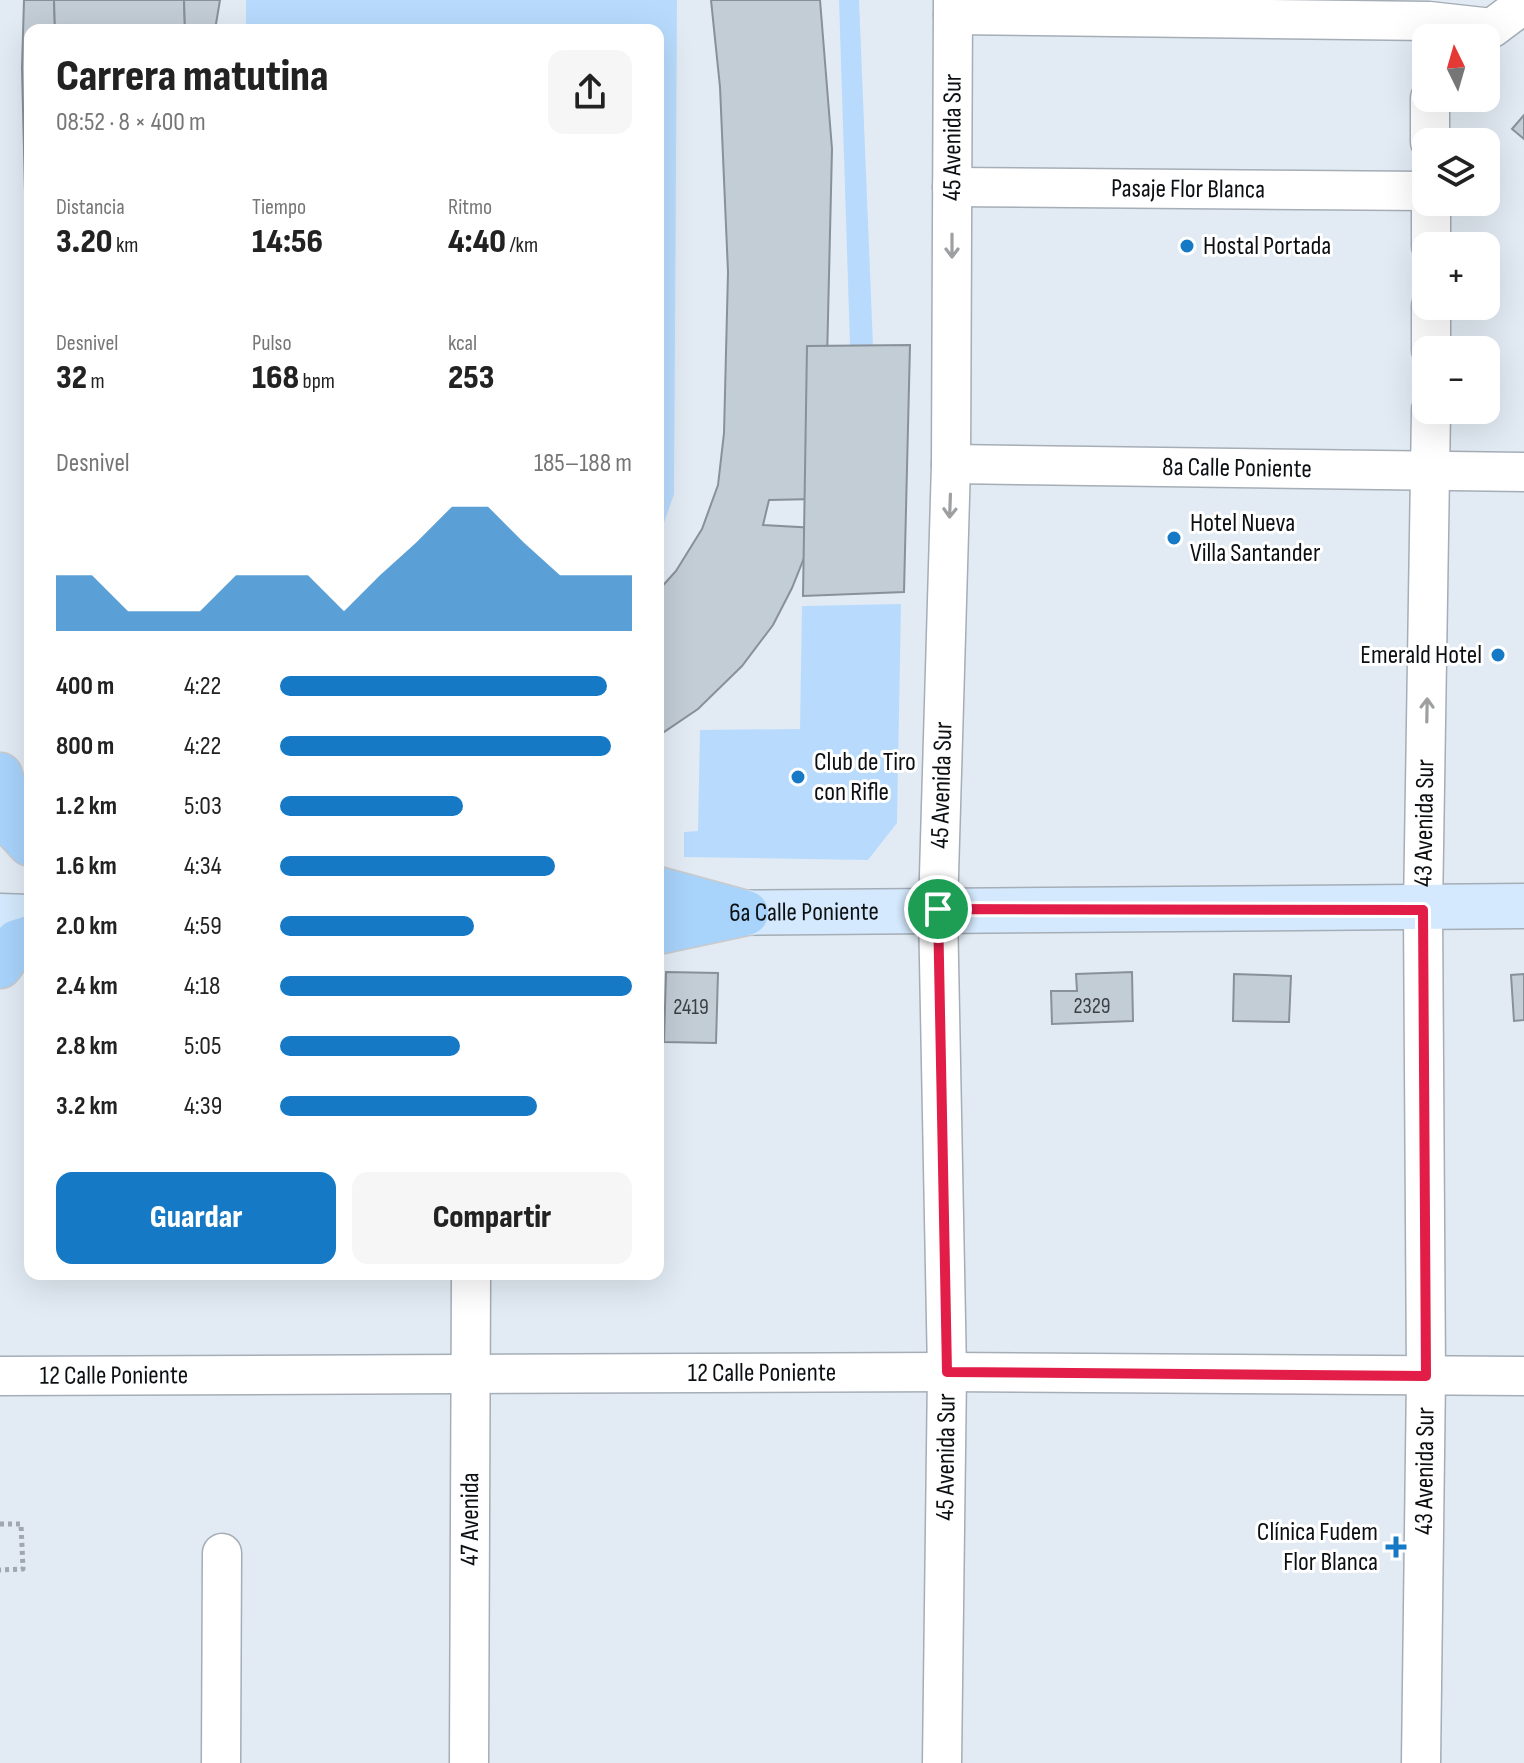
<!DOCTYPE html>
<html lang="es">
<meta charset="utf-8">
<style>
body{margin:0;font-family:"Sofia Sans Condensed",sans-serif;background:#f6f6f6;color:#222;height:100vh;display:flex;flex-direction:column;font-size:30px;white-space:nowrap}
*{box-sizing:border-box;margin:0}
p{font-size:26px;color:#767676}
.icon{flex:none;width:44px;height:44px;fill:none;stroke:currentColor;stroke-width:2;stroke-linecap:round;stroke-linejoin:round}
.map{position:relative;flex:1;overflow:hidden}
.sheet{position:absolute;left:24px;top:24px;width:640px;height:1256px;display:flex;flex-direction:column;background:#fff;border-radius:16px;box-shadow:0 8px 32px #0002}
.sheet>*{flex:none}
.needle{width:52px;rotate:355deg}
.tools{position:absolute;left:1412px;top:24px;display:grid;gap:16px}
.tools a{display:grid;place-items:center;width:88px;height:88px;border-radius:16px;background:#fff;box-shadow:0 8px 32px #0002;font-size:40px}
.pin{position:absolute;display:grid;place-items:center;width:68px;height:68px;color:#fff;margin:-34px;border:4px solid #fff;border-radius:50%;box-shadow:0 2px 8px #0007}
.round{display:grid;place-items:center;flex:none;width:84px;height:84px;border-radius:16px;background:#f6f6f6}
.overview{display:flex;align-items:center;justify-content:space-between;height:136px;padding:0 32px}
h1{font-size:44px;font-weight:800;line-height:60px}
.stats{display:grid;grid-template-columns:repeat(3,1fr);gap:12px;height:136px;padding:8px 32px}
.stats div{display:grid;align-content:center}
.stats b{font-size:34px;font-weight:800}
.stats small{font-size:22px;font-weight:400}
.stats p{font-size:22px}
.chart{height:224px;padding:16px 32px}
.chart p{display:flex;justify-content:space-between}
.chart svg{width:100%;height:144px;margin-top:8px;fill:#1579c5;opacity:.7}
.cta{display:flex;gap:16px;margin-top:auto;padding:16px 32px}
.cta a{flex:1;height:92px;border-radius:16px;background:#1579c5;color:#fff;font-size:32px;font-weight:800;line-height:92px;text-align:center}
.cta a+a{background:#f6f6f6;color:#222}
ul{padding:0 32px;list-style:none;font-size:26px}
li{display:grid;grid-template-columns:128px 96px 1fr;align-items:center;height:60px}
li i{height:20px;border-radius:10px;background:#1579c5}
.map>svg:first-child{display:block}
.green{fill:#b8dbfd}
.building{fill:#c3cdd6;stroke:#889098;stroke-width:2}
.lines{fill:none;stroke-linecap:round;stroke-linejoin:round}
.street-casing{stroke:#a5adb6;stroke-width:41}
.secondary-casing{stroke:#a5adb6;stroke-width:47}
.primary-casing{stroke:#cacacb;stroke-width:47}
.path{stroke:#a0a7ae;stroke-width:5;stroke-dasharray:4 4;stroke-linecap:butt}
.street{stroke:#fff;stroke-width:38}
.secondary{stroke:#d4e9fd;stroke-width:44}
.primary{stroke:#a8d3fb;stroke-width:44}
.oneway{stroke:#9e9fa1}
.route-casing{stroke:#fff;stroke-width:16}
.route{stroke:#e11d48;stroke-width:10}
.poi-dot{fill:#1579c5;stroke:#fff;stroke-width:3}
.labels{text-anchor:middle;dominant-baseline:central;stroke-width:6;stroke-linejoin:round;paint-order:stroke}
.number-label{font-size:22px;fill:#3a3f44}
.street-label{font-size:26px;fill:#0d1013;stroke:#fff}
.poi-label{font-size:26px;fill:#0d1013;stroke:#fff;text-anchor:start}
</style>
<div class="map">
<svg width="1524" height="1763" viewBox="0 0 1524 1763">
<rect width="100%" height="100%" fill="#e2ebf4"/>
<g class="green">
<polygon points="246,0 677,0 674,494 658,540 658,30 246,30"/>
<polygon points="839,0 859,0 873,346 850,345"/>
<polygon points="901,604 897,823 868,860 684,857 684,832 698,831 700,730 800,729 802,606"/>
</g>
<g class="building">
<polygon points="24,0 54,0 55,30 30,30 30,399 22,68"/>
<polygon points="54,0 184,0 185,30 55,30"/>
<polygon points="184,0 220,0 215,30 185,30"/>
<polygon points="711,0 820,0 832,149 826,402 816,499 769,500 763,525 816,528 792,588 773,625 742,666 698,709 658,736 658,591 676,571 702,529 718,485 724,433 728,272 720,87"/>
<polygon points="1524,115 1524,139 1512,129"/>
<polygon points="910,345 904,592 803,596 807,346"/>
<polygon points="666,972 718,973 716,1043 664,1042"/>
<polygon points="1132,972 1133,1021 1052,1024 1051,991 1077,991 1076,974"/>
<polygon points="1234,974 1291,976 1289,1022 1233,1021"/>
<polygon points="1524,974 1524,1020 1514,1021 1511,975"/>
</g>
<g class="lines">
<defs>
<g id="street">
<polyline points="953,15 1429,21 1492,28 1524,4"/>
<polyline points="1430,98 1430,142"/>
<path id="s1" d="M 952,187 L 1426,191"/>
<polyline points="1431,246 1431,202"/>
<polyline points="1431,350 1431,306"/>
<path id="s2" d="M 951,464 L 1524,472"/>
<path id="s3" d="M 0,1376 L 947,1372 L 1524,1376"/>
<polyline points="221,1763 222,1553"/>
<path id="s4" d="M 469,1763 L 471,1274"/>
<path id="s5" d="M 942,1763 L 947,1372 L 938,909 L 951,464 L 953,0"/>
<path id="s6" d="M 1421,1763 L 1426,1376 L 1423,910 L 1431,410"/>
</g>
<g id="secondary">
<path id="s7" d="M 708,913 L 1524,906"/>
<polyline points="0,916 30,917"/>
</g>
<g id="primary">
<polyline points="0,775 17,830 30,844"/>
<polyline points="658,889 746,913"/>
<polyline points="658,932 742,914"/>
<polyline points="0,966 17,942 30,938"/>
</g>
</defs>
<use href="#street" class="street-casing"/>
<use href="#secondary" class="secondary-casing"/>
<use href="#primary" class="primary-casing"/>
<polyline class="path" points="0,1524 21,1524 23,1569 0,1570"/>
<use href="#street" class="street"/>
<use href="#secondary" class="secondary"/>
<use href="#primary" class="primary"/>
</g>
<defs><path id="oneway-shaft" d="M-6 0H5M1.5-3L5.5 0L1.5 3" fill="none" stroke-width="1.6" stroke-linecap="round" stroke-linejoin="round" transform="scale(2)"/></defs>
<g class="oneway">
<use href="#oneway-shaft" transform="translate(952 246) rotate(90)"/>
<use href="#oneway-shaft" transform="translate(950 506) rotate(92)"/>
<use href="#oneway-shaft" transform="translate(1427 710) rotate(-89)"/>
</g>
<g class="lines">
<defs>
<polygon id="route" points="938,909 1423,910 1426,1376 947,1372"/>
</defs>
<use href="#route" class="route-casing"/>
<use href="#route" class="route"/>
</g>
<g class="poi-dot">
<circle cx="1187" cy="246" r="8"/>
<circle cx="1174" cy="538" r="8"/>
<circle cx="1498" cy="655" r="8"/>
<circle cx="798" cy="777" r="8"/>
<path d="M1392 1535h8v8h8v8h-8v8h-8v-8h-8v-8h8z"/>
</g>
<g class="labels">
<g class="number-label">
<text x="1092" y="1006">2329</text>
<text x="691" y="1007">2419</text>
</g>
<g class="street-label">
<text stroke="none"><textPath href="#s5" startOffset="1626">45 Avenida Sur</textPath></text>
<text stroke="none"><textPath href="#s1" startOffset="236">Pasaje Flor Blanca</textPath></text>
<text stroke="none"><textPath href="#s2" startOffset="286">8a Calle Poniente</textPath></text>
<text stroke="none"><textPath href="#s5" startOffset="978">45 Avenida Sur</textPath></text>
<text stroke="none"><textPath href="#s6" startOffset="940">43 Avenida Sur</textPath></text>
<text stroke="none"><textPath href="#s7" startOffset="96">6a Calle Poniente</textPath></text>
<text stroke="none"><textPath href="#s3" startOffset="762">12 Calle Poniente</textPath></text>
<text stroke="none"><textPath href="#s3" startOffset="114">12 Calle Poniente</textPath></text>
<text stroke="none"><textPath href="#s5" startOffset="306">45 Avenida Sur</textPath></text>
<text stroke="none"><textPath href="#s6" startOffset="292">43 Avenida Sur</textPath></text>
<text stroke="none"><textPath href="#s4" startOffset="244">47 Avenida</textPath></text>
</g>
<g class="poi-label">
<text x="1203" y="246">Hostal Portada</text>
<text x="1190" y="523">Hotel Nueva<tspan x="1190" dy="30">Villa Santander</tspan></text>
<text x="1482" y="655" text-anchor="end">Emerald Hotel</text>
<text x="814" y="762">Club de Tiro<tspan x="814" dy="30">con Rifle</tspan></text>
<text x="1378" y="1532" text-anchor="end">Clínica Fudem<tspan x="1378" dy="30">Flor Blanca</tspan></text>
</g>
</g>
</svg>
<div class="tools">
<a><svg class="needle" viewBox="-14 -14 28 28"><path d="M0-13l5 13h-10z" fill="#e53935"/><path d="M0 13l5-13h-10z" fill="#767676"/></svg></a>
<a><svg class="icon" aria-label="layers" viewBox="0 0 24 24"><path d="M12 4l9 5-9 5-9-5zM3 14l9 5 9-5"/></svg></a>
<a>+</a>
<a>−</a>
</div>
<div class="pin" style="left:938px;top:909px;background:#1e9e55"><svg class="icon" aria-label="arrive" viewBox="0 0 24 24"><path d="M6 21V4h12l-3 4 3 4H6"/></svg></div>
<section class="sheet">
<div class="overview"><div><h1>Carrera matutina</h1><p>08:52 · 8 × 400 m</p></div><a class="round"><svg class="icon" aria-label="share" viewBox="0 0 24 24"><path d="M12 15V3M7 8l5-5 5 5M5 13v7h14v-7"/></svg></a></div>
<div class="stats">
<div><p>Distancia</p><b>3.20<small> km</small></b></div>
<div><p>Tiempo</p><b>14:56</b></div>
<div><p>Ritmo</p><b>4:40<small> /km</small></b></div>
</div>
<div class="stats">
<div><p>Desnivel</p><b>32<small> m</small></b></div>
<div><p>Pulso</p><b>168<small> bpm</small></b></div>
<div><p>kcal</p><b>253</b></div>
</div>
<div class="chart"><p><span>Desnivel</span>185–188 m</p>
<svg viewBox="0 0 160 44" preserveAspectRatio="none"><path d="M0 44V27L10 27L20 38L30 38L40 38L50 27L60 27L70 27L80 38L90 27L100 17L110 6L120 6L130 17L140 27L150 27L160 27V44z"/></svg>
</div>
<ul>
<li><b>400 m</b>4:22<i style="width:93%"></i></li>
<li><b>800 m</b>4:22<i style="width:94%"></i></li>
<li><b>1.2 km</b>5:03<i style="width:52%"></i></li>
<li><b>1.6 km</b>4:34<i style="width:78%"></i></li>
<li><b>2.0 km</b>4:59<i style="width:55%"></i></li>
<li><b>2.4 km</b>4:18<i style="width:100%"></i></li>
<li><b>2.8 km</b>5:05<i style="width:51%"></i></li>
<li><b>3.2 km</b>4:39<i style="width:73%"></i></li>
</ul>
<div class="cta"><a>Guardar</a><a>Compartir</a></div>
</section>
</div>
